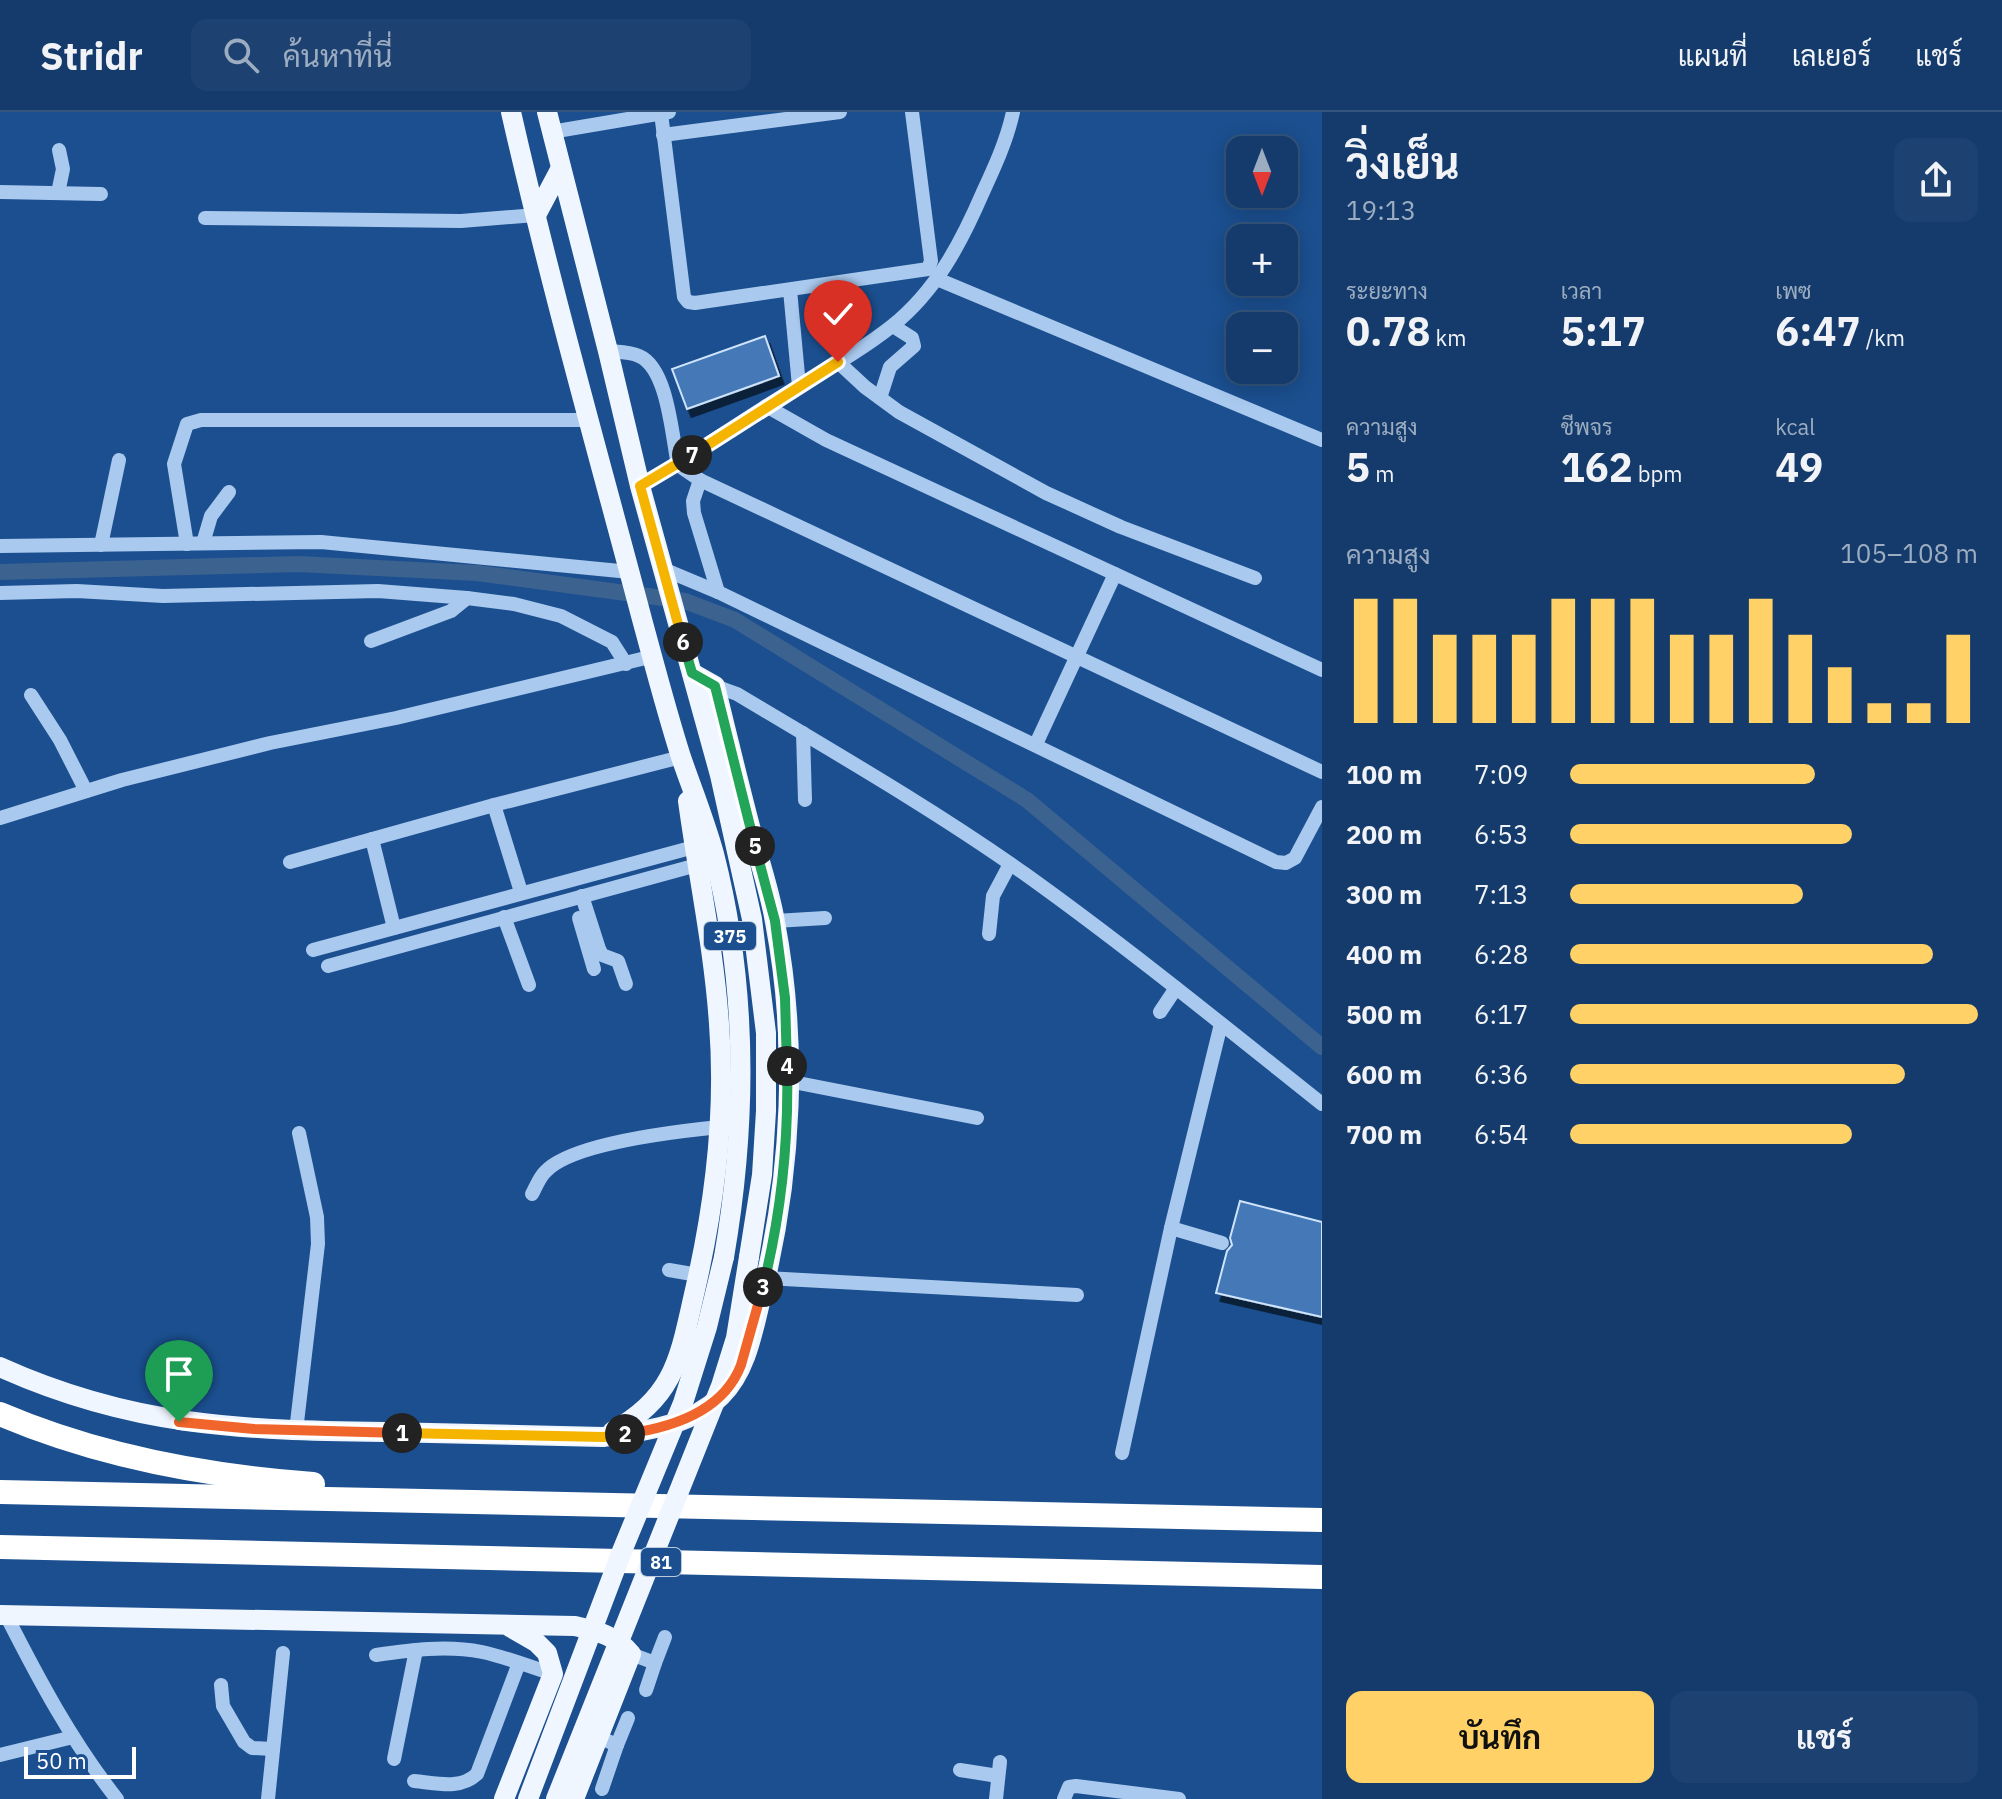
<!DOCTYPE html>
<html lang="th">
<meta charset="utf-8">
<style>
body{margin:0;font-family:"IBM Plex Sans",Sarabun,sans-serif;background:#1d4271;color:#f1f3f6;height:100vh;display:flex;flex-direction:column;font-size:30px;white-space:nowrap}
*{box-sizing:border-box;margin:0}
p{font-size:26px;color:#9dadc1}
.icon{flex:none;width:44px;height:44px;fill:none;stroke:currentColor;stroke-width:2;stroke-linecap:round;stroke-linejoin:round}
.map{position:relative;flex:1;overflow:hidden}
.drawer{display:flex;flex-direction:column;background:#143b6b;width:680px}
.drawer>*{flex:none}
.needle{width:52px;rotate:180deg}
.fabs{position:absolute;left:1226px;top:24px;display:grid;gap:16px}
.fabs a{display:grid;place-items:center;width:72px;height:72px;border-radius:16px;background:#143b6b;box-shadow:0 4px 20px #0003,0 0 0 2px #33557e;font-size:40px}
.scale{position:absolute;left:24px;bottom:20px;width:112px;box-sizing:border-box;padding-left:8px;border:4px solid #fff;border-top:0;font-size:22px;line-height:28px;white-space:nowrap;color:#fff;-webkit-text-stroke:6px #1b4f8f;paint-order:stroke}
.pin{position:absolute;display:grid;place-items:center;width:68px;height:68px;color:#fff;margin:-82px -34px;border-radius:50% 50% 50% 0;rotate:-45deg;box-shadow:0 0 8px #0007}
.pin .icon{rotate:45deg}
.km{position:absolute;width:40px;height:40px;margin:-20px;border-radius:50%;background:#222;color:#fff;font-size:22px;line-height:40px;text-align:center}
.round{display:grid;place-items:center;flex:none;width:84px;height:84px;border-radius:16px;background:#1d4271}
.summary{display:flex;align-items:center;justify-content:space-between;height:136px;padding:0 24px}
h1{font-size:44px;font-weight:700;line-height:60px}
.stats{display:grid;grid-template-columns:repeat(3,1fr);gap:12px;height:136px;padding:8px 24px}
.stats div{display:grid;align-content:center}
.stats b{font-size:40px;font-weight:700}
.stats small{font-size:22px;font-weight:400}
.stats p{font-size:22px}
.chart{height:224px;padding:16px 24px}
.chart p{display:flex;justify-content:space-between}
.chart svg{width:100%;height:144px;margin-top:8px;stroke:#ffd166;stroke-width:6}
.action{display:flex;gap:16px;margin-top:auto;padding:16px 24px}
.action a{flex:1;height:92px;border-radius:16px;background:#ffd166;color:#111;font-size:32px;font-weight:700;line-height:92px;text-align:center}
.action a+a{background:#1d4271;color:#f1f3f6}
ul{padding:0 24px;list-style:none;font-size:26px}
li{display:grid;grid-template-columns:128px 96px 1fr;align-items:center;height:60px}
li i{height:20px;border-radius:10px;background:#ffd166}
header{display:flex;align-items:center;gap:48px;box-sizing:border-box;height:112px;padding:0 40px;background:#143b6b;border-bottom:2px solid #33557e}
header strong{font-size:38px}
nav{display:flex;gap:44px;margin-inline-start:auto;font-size:28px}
.search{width:560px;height:72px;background:#1d4271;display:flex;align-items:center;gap:20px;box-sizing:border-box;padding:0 28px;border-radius:16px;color:#9dadc1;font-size:30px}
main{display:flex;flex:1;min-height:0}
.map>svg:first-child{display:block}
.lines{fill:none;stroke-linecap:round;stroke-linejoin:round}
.canal{stroke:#3c6290;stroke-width:16}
.building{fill:#4478b7;stroke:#cfe3fa;stroke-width:2;filter:url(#shadow)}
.minor{stroke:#a9c9ee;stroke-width:14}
.major{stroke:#f0f6ff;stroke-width:20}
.highway{stroke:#fff;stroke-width:24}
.major-bridge{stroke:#f0f6ff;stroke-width:20}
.split-1-casing{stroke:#fff;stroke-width:16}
.split-2-casing{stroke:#fff;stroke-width:16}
.split-3-casing{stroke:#fff;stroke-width:16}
.split-4-casing{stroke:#fff;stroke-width:16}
.split-5-casing{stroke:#fff;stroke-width:16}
.split-6-casing{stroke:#fff;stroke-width:16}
.split-7-casing{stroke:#fff;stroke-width:16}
.split-8-casing{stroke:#fff;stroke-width:16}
.split-1{stroke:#f0652b;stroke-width:10}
.split-2{stroke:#f5b400;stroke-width:10}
.split-3{stroke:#f0652b;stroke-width:10}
.split-4{stroke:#22a559;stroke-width:10}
.split-5{stroke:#22a559;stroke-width:10}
.split-6{stroke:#22a559;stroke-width:10}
.split-7{stroke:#f5b400;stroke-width:10}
.split-8{stroke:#f5b400;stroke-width:10}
.labels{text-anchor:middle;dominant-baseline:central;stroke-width:6;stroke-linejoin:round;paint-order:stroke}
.shield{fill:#1b4f8f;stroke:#bbcadd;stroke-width:2}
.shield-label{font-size:18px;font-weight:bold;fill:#fff}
</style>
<header>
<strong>Stridr</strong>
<div class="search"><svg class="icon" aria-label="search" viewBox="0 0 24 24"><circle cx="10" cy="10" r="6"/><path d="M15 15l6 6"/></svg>ค้นหาที่นี่</div>
<nav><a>แผนที่</a><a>เลเยอร์</a><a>แชร์</a></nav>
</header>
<main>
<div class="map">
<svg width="1322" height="1687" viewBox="0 0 1322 1687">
<defs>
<filter id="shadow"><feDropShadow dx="4.5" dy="8" stdDeviation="0" flood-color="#0009"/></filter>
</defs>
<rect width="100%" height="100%" fill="#1b4f8f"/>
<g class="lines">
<polyline class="canal" points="0,460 298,452 477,461 685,489 735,508 1027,688 1322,935"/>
</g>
<g class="building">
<polygon points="765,224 779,264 687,297 672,257"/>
<polygon points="1240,1089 1322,1110 1322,1205 1216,1181 1227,1139 1232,1133 1230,1126"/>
</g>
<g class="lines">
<g class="minor">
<polyline points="661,1 684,185 688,190 695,191 928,157 931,149 912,0"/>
<polyline points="551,20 669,0"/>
<polyline points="663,23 840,0"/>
<polyline points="0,80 101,82"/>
<polyline points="58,81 63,57 59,38"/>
<polyline points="205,106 461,109 536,103"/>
<polyline points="937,167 1322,328"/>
<polyline points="790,178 799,274"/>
<path d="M 608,239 C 618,240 631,240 639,244 C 668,256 672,325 678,353 L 700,368 L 1322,660"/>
<polyline points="838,250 865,275 899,300 1046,381 1121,415 1255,466"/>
<polyline points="880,286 890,255 914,234 912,226 893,214"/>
<polyline points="766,294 826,328 1322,558"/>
<polyline points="700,368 693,389 694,401 718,480"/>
<path d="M 640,374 C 684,349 725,320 768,293 C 809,267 854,244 892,214 C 936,179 961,131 983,80 C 995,54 1007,28 1013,0"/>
<polyline points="203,431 211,404 229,380"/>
<polyline points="187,432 174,352 187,312 201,308 587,308"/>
<polyline points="101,433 119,348"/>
<polyline points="0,434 321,430 630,460"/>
<polyline points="663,457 718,480 1276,750 1286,751 1295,746 1322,695"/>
<polyline points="0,481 77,479 163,484 378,479 467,486 514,492 561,504 612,530 626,552"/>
<polyline points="371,529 451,499 467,486"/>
<path d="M 715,574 L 737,582 C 834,640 933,697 1025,762 C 1127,835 1224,914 1322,992"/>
<polyline points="31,583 60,628 86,679"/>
<polyline points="803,621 805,688"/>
<polyline points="1036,632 1115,462"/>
<polyline points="494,693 521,780"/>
<polyline points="0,706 122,668 270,631 396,606 654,544"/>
<polyline points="372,727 394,816"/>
<polyline points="290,750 494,693 681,645"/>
<polyline points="582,784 599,837 602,843 618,849 626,872"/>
<polyline points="504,805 529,873"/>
<polyline points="579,806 594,857"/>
<polyline points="775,809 825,806"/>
<polyline points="989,822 993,784 1010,752"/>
<polyline points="313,838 694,735"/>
<polyline points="328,854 697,753"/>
<polyline points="1160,900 1176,876"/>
<polyline points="788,969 977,1006"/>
<path d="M 532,1082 C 536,1075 539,1066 545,1060 C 571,1031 680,1019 719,1015"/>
<polyline points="1171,1116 1222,1131"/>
<polyline points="669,1158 698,1163"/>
<polyline points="766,1166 1077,1183"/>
<polyline points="296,1319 318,1132 317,1105 299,1021"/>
<polyline points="1122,1341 1171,1116 1221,912"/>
<path d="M 6,1503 C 39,1568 72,1630 117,1687"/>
<polyline points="631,1542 655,1551 665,1525"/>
<path d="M 376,1543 C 411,1538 446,1533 482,1540 C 506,1545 530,1555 553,1562"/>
<polyline points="221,1573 223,1594 244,1630 252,1636 273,1637"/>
<polyline points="646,1578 655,1551"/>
<polyline points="598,1625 617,1633 628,1606"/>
<polyline points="0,1643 73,1625"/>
<polyline points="394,1647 416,1538"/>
<polyline points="960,1658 998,1664"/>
<path d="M 414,1669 C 437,1671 460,1678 477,1662 L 519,1551"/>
<polyline points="602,1677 617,1633"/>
<polyline points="268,1687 283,1541"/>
<polyline points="996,1687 1000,1650"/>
<polyline points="1064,1687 1069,1675 1076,1674 1179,1687"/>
</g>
<g class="major">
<path d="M 511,0 C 550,172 598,341 643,511 C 655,555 667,601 681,645 C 692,677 705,709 714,742 C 748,875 747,1011 724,1145"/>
<polyline points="547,0 608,239 640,374 720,663 752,807 766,921 766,999 762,1063 749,1145"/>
<polyline points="536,103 561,56"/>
<path d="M 0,1255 C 133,1315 242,1318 385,1320 C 457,1322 530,1323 603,1325 C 644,1319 689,1315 721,1284 C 748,1258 754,1213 763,1178 C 792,1059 798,931 775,810 C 770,780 760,751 752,722 C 739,673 727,623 715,574 L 692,561"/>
<path d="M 613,1319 C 676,1285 680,1243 695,1178 C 715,1091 726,1001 719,912 C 714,837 698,763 688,689"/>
<path d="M 0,1503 L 575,1514 C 597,1519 617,1524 631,1542 L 574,1687"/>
<polyline points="504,1687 553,1562 547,1541 536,1530 510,1515"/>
</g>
<g class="highway">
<path d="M 0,1302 C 98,1344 206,1364 313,1372"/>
<polyline points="0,1380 1322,1408"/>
<polyline points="0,1435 1322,1465"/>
</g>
<g class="major-bridge">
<polyline points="528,1687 622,1439 683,1291 707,1215 724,1145"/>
<polyline points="556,1687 721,1274 736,1226 749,1145"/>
</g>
</g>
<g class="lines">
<defs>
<polyline id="split-1" points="179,1310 254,1317 402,1321"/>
<polyline id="split-2" points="402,1321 603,1325 625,1322"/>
<path id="split-3" d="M 625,1322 C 671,1316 723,1300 741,1253 L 763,1175"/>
<path id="split-4" d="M 763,1175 C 781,1103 789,1029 787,954"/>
<polyline id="split-5" points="755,734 775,809 785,886 787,954"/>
<polyline id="split-6" points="683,530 692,561 715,574 755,734"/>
<polyline id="split-7" points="683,530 640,374 692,343"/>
<polyline id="split-8" points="692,343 838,250"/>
</defs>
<use href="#split-1" class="split-1-casing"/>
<use href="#split-2" class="split-2-casing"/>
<use href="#split-3" class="split-3-casing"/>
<use href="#split-4" class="split-4-casing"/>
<use href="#split-5" class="split-5-casing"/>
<use href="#split-6" class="split-6-casing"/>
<use href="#split-7" class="split-7-casing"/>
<use href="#split-8" class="split-8-casing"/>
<use href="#split-1" class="split-1"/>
<use href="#split-2" class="split-2"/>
<use href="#split-3" class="split-3"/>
<use href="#split-4" class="split-4"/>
<use href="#split-5" class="split-5"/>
<use href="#split-6" class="split-6"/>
<use href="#split-7" class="split-7"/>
<use href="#split-8" class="split-8"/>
</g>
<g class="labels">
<g class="shield">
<rect x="704" y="810" width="52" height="28" rx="6"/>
<rect x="641" y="1436" width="40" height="28" rx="6"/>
</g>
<g class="shield-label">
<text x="730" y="824">375</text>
<text x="661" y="1450">81</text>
</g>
</g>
</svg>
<div class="fabs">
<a><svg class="needle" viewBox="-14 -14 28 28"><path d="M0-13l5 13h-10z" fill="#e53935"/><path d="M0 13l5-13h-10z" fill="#9dadc1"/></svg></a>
<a>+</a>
<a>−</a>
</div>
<div class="scale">50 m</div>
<div class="pin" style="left:179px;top:1310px;background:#1e9e55"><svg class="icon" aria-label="arrive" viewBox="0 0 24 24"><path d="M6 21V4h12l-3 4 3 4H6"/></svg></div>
<div class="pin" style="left:838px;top:250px;background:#d93025"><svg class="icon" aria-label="check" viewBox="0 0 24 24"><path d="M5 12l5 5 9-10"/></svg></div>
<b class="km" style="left:402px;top:1321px">1</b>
<b class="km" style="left:625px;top:1322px">2</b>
<b class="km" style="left:763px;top:1175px">3</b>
<b class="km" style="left:787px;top:954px">4</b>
<b class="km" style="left:755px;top:734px">5</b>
<b class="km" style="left:683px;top:530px">6</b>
<b class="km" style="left:692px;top:343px">7</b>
</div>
<section class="drawer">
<div class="summary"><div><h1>วิ่งเย็น</h1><p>19:13</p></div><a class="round"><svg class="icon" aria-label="share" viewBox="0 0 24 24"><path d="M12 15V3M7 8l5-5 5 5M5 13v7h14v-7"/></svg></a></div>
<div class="stats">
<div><p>ระยะทาง</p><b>0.78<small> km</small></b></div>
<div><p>เวลา</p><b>5:17</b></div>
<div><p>เพซ</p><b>6:47<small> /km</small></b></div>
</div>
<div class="stats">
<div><p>ความสูง</p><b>5<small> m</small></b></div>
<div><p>ชีพจร</p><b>162<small> bpm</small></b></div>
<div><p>kcal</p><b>49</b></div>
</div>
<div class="chart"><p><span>ความสูง</span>105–108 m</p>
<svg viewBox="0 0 160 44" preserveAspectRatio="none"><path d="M5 44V6M15 44V6M25 44V17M35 44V17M45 44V17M55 44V6M65 44V6M75 44V6M85 44V17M95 44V17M105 44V6M115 44V17M125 44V27M135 44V38M145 44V38M155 44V17"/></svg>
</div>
<ul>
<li><b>100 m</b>7:09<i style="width:60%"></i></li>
<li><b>200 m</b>6:53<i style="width:69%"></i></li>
<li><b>300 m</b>7:13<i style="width:57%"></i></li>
<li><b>400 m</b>6:28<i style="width:89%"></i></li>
<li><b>500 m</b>6:17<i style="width:100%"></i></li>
<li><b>600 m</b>6:36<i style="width:82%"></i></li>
<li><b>700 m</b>6:54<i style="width:69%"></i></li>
</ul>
<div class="action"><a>บันทึก</a><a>แชร์</a></div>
</section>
</main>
